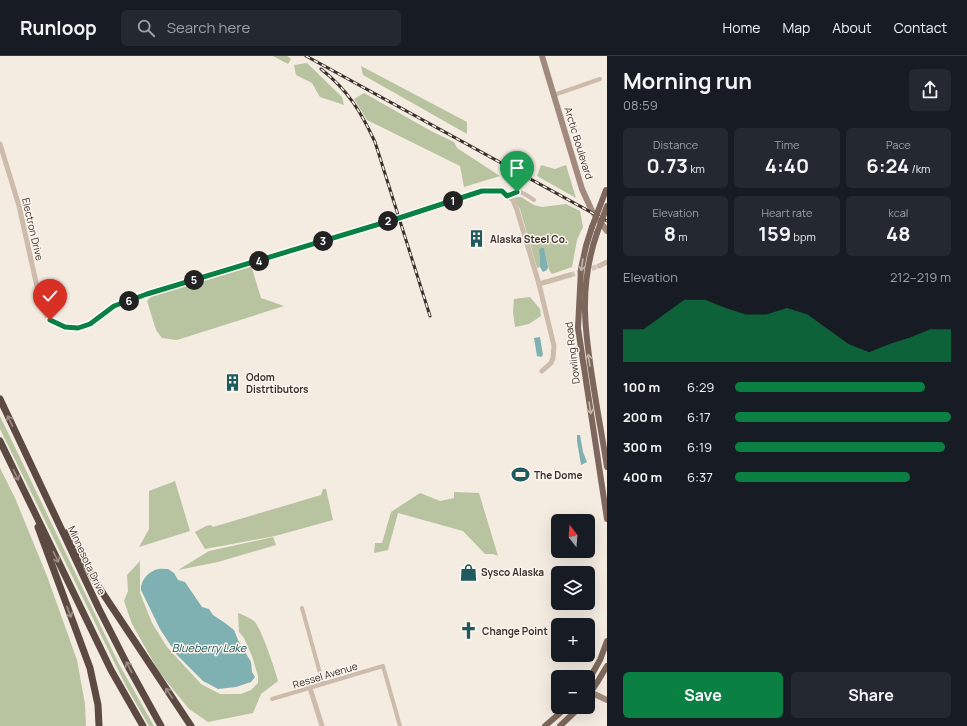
<!DOCTYPE html>
<meta charset="utf-8">
<style>
body{margin:0;font-family:Manrope,sans-serif;background:#242831;color:#f1f3f6;height:100vh;display:flex;flex-direction:column;font-size:15px;white-space:nowrap}
*{box-sizing:border-box;margin:0}
p{font-size:13px;color:#9ea1a6}
.icon{flex:none;width:22px;height:22px;fill:none;stroke:currentColor;stroke-width:2;stroke-linecap:round;stroke-linejoin:round}
.map{position:relative;flex:1;overflow:hidden}
.sheet{display:flex;flex-direction:column;background:#171b24;width:360px}
.sheet>*{flex:none}
.needle{width:26px;rotate:343deg}
.tools{position:absolute;left:551px;top:458px;display:grid;gap:8px}
.tools a{display:grid;place-items:center;width:44px;height:44px;border-radius:6px;background:#171b24;box-shadow:0 4px 16px #0002;font-size:20px}
.pin{position:absolute;display:grid;place-items:center;width:34px;height:34px;color:#fff;margin:-41px -17px;border-radius:50% 50% 50% 0;rotate:-45deg;box-shadow:0 0 4px #0007}
.pin .icon{rotate:45deg}
.km{position:absolute;width:20px;height:20px;margin:-10px;border-radius:50%;background:#222;color:#fff;font-size:11px;line-height:20px;text-align:center}
.round{display:grid;place-items:center;flex:none;width:42px;height:42px;border-radius:6px;background:#242831}
.headline{display:flex;align-items:center;justify-content:space-between;height:68px;padding:0 16px}
h1{font-size:22px;font-weight:700;line-height:30px}
.figures{display:grid;grid-template-columns:repeat(3,1fr);gap:6px;height:68px;padding:4px 16px}
.figures div{display:grid;align-content:center;border-radius:6px;background:#242831;text-align:center}
.figures b{font-size:20px;font-weight:700}
.figures small{font-size:11px;font-weight:400}
.figures p{font-size:11px}
.chart{height:112px;padding:8px 16px}
.chart p{display:flex;justify-content:space-between}
.chart svg{width:100%;height:72px;margin-top:4px;fill:#0b8043;opacity:.7}
.cta{display:flex;gap:8px;margin-top:auto;padding:8px 16px}
.cta a{flex:1;height:46px;border-radius:6px;background:#0b8043;color:#fff;font-size:16px;font-weight:700;line-height:46px;text-align:center}
.cta a+a{background:#242831;color:#f1f3f6}
ul{padding:0 16px;list-style:none;font-size:13px}
li{display:grid;grid-template-columns:64px 48px 1fr;align-items:center;height:30px}
li i{height:10px;border-radius:5px;background:#0b8043}
header{display:flex;align-items:center;gap:24px;box-sizing:border-box;height:56px;padding:0 20px;background:#171b24;border-bottom:1px solid #363941}
header strong{font-size:19px}
nav{display:flex;gap:22px;margin-inline-start:auto;font-size:14px}
.search{width:280px;height:36px;background:#242831;display:flex;align-items:center;gap:10px;box-sizing:border-box;padding:0 14px;border-radius:6px;color:#9ea1a6;font-size:15px}
main{display:flex;flex:1;min-height:0}
.map>svg:first-child{display:block}
.green{fill:#b8c4a0}
.water{fill:#7fb0b2}
.lines{fill:none;stroke-linecap:round;stroke-linejoin:round}
.tertiary-tunnel{stroke:#cfc6bd;stroke-width:5;stroke-dasharray:5 2.5;stroke-linecap:butt}
.minor{stroke:#cdbbac;stroke-width:4}
.tertiary{stroke:#cdbbac;stroke-width:5}
.secondary{stroke:#a18a7d;stroke-width:6}
.primary{stroke:#7d675c;stroke-width:6}
.motorway{stroke:#5c4a42;stroke-width:7}
.rail-casing{stroke:#3b302b;stroke-width:3}
.rail{stroke:#fbf5ee;stroke-width:1.5;stroke-dasharray:4.5;stroke-linecap:butt}
.primary-bridge{stroke:#7d675c;stroke-width:6}
.oneway{stroke:#c2b5ac}
.oneway2{stroke:#9c8e87}
.route-casing{stroke:#fff;stroke-width:8}
.route{stroke:#0b8043;stroke-width:5}
.labels{text-anchor:middle;dominant-baseline:central;stroke-width:3;stroke-linejoin:round;paint-order:stroke}
.street-label{font-size:10px;fill:#3b302b;stroke:#fbf5ee}
.poi-label{font-size:10px;font-weight:bold;fill:#3b302b;stroke:#fbf5ee;text-anchor:start}
.water-label{font-size:11px;font-style:italic;fill:#1f5a5e;stroke:#fbf5ee}
</style>
<header>
<strong>Runloop</strong>
<div class="search"><svg class="icon" aria-label="search" viewBox="0 0 24 24"><circle cx="10" cy="10" r="6"/><path d="M15 15l6 6"/></svg>Search here</div>
<nav><a>Home</a><a>Map</a><a>About</a><a>Contact</a></nav>
</header>
<main>
<div class="map">
<svg width="607" height="670" viewBox="0 0 607 670">
<rect width="100%" height="100%" fill="#f4ebe1"/>
<g class="green">
<polygon points="273,0 287,0 291,3 288,8"/>
<polygon points="307,7 342,41 344,49 320,41 312,27 296,19 294,9"/>
<polygon points="361,10 467,66 467,78 363,19"/>
<polygon points="364,37 431,75 454,86 457,92 500,120 464,131 460,110 367,64 354,43"/>
<polygon points="541,109 555,113 566,109 576,142 537,120"/>
<polygon points="516,141 521,141 534,149 542,151 566,148 580,155 583,171 577,184 572,211 552,218 549,214 544,193 539,194 540,211 537,212 520,153 514,143"/>
<polygon points="251,209 261,242 284,250 177,284 162,282 156,274 147,245 152,239"/>
<polygon points="530,241 540,253 541,260 529,268 515,271 513,256 514,243"/>
<polygon points="0,360 119,608 154,670 149,670 125,628 0,373"/>
<polygon points="0,412 15,442 47,520 77,604 85,648 86,670 0,670"/>
<polygon points="175,425 190,475 139,491 149,473 149,435"/>
<polygon points="323,433 326,433 333,464 275,480 205,493 195,476 206,470 211,469 213,471 321,439"/>
<polygon points="454,436 479,437 498,500 493,498 485,498 463,475 398,457 388,494 374,497 375,487 382,487 391,456 420,437 440,445 454,442"/>
<polygon points="273,481 276,489 218,506 178,514 209,495"/>
<path d="M 140,505 L 140,537 L 152,567 L 167,591 L 201,628 L 220,638 L 241,638 L 251,634 L 258,627 L 258,620 L 252,600 L 244,582 L 239,576 L 238,557 C 243,559 251,562 255,566 C 262,575 275,613 278,625 L 261,638 L 253,657 L 208,666 L 189,653 L 159,616 L 132,568 L 124,545 L 128,535 L 127,519 Z"/>
</g>
<g class="water">
<polygon points="541,192 544,192 548,211 547,214 543,216 540,211 539,194"/>
<polygon points="540,281 543,299 541,301 537,300 534,282"/>
<polygon points="577,379 580,379 583,396 587,406 581,409 577,385"/>
<path d="M 168,513 L 174,517 L 178,524 L 185,526 L 202,551 L 209,553 L 213,559 L 225,567 L 234,574 L 238,584 L 251,606 L 252,616 L 255,621 L 251,626 L 236,631 L 218,633 L 203,625 L 177,599 L 160,573 L 141,534 C 140,526 147,517 155,514 C 159,512 165,513 168,513 Z"/>
</g>
<g class="lines">
<polyline class="tertiary-tunnel" points="570,219 599,210"/>
<g class="minor">
<polyline points="554,39 600,23"/>
<path d="M 507,140 C 520,133 522,136 534,144"/>
<polyline points="302,552 323,628"/>
<polyline points="272,643 383,610 400,670"/>
</g>
<g class="tertiary">
<polyline points="0,88 19,150 42,253 50,264 65,271 78,272 90,268 114,250 147,239 396,163 482,135 502,135 513,144 517,154 539,228 554,290 553,302 551,307 542,315"/>
<polyline points="599,210 607,206"/>
<polyline points="539,228 570,219"/>
<polyline points="310,632 322,670"/>
</g>
<g class="secondary">
<polyline points="542,0 582,133 592,155 607,175"/>
<polyline points="588,635 607,644"/>
</g>
<g class="primary">
<polyline points="592,171 586,190 581,213 578,272 607,463"/>
<path d="M 597,177 C 578,232 585,278 594,333 C 598,359 603,385 607,411"/>
<polyline points="588,625 600,604 607,585"/>
<polyline points="588,640 598,625 607,610"/>
<polyline points="545,670 567,651"/>
<polyline points="560,670 580,651"/>
</g>
<g class="motorway">
<polyline points="0,343 99,553 129,612 161,670"/>
<polyline points="0,385 111,614 143,670"/>
<polyline points="38,471 90,612 98,649 99,670"/>
<polyline points="68,476 96,527 191,670"/>
</g>
<defs>
<g id="rail">
<polyline points="306,0 607,165"/>
<path d="M 321,13 C 348,34 361,56 375,86 L 430,260"/>
</g>
</defs>
<use href="#rail" class="rail-casing"/>
<use href="#rail" class="rail"/>
<g class="primary-bridge">
<polyline points="592,171 606,134"/>
<polyline points="597,177 607,150"/>
</g>
</g>
<defs><path id="oneway-shaft" d="M-6 0H5M1.5-3L5.5 0L1.5 3" fill="none" stroke-width="1.6" stroke-linecap="round" stroke-linejoin="round"/></defs>
<g class="oneway">
<use href="#oneway-shaft" transform="translate(582 209) rotate(98)"/>
<use href="#oneway-shaft" transform="translate(589 304) rotate(-99)"/>
<use href="#oneway-shaft" transform="translate(590 352) rotate(81)"/>
</g>
<g class="oneway2">
<use href="#oneway-shaft" transform="translate(10 365) rotate(-116)"/>
<use href="#oneway-shaft" transform="translate(16 419) rotate(64)"/>
<use href="#oneway-shaft" transform="translate(56 501) rotate(64)"/>
<use href="#oneway-shaft" transform="translate(69 556) rotate(69)"/>
<use href="#oneway-shaft" transform="translate(129 611) rotate(-117)"/>
<use href="#oneway-shaft" transform="translate(169 637) rotate(-124)"/>
</g>
<g class="lines">
<defs>
<polyline id="route" points="50,264 65,271 78,272 90,268 114,250 147,238 396,163 482,135 502,135 507,140 517,136"/>
</defs>
<use href="#route" class="route-casing"/>
<use href="#route" class="route"/>
</g>
<defs>
<symbol id="building-bare" viewBox="-9 -9 18 18"><path d="M-4-6H4V6H1V3H-1V6H-4ZM-2.5-4.3h1.7v1.8h-1.7ZM.8-4.3h1.7v1.8H.8ZM-2.5-1h1.7V.8h-1.7ZM.8-1h1.7V.8H.8Z" fill="#1f5a5e" stroke="#fbf5ee" stroke-width="2.5" paint-order="stroke"/></symbol>
<symbol id="stadium-bare" viewBox="-9 -9 18 18"><path d="M0-5a6.5 5 0 1 0 0 10a6.5 5 0 1 0 0-10ZM-3.5-1.8h7v3.6h-7Z" fill="#1f5a5e" stroke="#fbf5ee" stroke-width="2.5" paint-order="stroke"/></symbol>
<symbol id="shop-bare" viewBox="-9 -9 18 18"><path d="M-5-2.5h2.3a2.7 3.5 0 0 1 5.4 0H5L5.5 6h-11ZM-1.5-2.5h3a1.5 2.3 0 0 0-3 0Z" fill="#1f5a5e" stroke="#fbf5ee" stroke-width="2.5" paint-order="stroke"/></symbol>
<symbol id="church-bare" viewBox="-9 -9 18 18"><path d="M-1.2-6h2.4v3.5h3.3v2.4h-3.3V6h-2.4V-.1h-3.3v-2.4h3.3Z" fill="#1f5a5e" stroke="#fbf5ee" stroke-width="2.5" paint-order="stroke"/></symbol>
</defs>
<g fill-rule="evenodd">
<use href="#building-bare" x="464" y="170" width="25" height="25"/>
<use href="#building-bare" x="220" y="314" width="25" height="25"/>
<use href="#stadium-bare" x="508" y="406" width="25" height="25"/>
<use href="#shop-bare" x="456" y="504" width="25" height="25"/>
<use href="#church-bare" x="456" y="562" width="25" height="25"/>
</g>
<g class="labels">
<g class="street-label">
<text transform="translate(579 87) rotate(73)">Arctic Boulevard</text>
<text transform="translate(33 173) rotate(77)">Electron Drive</text>
<text transform="translate(572 297) rotate(-97)">Dowling Road</text>
<text transform="translate(87 504) rotate(65)">Minnesota Drive</text>
<text transform="translate(325 619) rotate(-17)">Ressel Avenue</text>
</g>
<g class="poi-label">
<text x="490" y="183">Alaska Steel Co.</text>
<text x="246" y="321">Odom<tspan x="246" dy="12">Distrtibutors</tspan></text>
<text x="534" y="419">The Dome</text>
<text x="481" y="516">Sysco Alaska</text>
<text x="482" y="575">Change Point</text>
</g>
<g class="water-label">
<text x="209" y="591">Blueberry Lake</text>
</g>
</g>
</svg>
<div class="tools">
<a><svg class="needle" viewBox="-14 -14 28 28"><path d="M0-13l5 13h-10z" fill="#e53935"/><path d="M0 13l5-13h-10z" fill="#9ea1a6"/></svg></a>
<a><svg class="icon" aria-label="layers" viewBox="0 0 24 24"><path d="M12 4l9 5-9 5-9-5zM3 14l9 5 9-5"/></svg></a>
<a>+</a>
<a>−</a>
</div>
<div class="pin" style="left:517px;top:136px;background:#1e9e55"><svg class="icon" aria-label="arrive" viewBox="0 0 24 24"><path d="M6 21V4h12l-3 4 3 4H6"/></svg></div>
<div class="pin" style="left:50px;top:264px;background:#d93025"><svg class="icon" aria-label="check" viewBox="0 0 24 24"><path d="M5 12l5 5 9-10"/></svg></div>
<b class="km" style="left:453px;top:145px">1</b>
<b class="km" style="left:388px;top:165px">2</b>
<b class="km" style="left:323px;top:185px">3</b>
<b class="km" style="left:259px;top:205px">4</b>
<b class="km" style="left:194px;top:224px">5</b>
<b class="km" style="left:129px;top:245px">6</b>
</div>
<section class="sheet">
<div class="headline"><div><h1>Morning run</h1><p>08:59</p></div><a class="round"><svg class="icon" aria-label="share" viewBox="0 0 24 24"><path d="M12 15V3M7 8l5-5 5 5M5 13v7h14v-7"/></svg></a></div>
<div class="figures">
<div><p>Distance</p><b>0.73<small> km</small></b></div>
<div><p>Time</p><b>4:40</b></div>
<div><p>Pace</p><b>6:24<small> /km</small></b></div>
</div>
<div class="figures">
<div><p>Elevation</p><b>8<small> m</small></b></div>
<div><p>Heart rate</p><b>159<small> bpm</small></b></div>
<div><p>kcal</p><b>48</b></div>
</div>
<div class="chart"><p><span>Elevation</span>212–219 m</p>
<svg viewBox="0 0 160 44" preserveAspectRatio="none"><path d="M0 44V24L10 24L20 15L30 6L40 6L50 11L60 15L70 15L80 11L90 15L100 24L110 33L120 38L130 33L140 29L150 24L160 24V44z"/></svg>
</div>
<ul>
<li><b>100 m</b>6:29<i style="width:88%"></i></li>
<li><b>200 m</b>6:17<i style="width:100%"></i></li>
<li><b>300 m</b>6:19<i style="width:97%"></i></li>
<li><b>400 m</b>6:37<i style="width:81%"></i></li>
</ul>
<div class="cta"><a>Save</a><a>Share</a></div>
</section>
</main>
